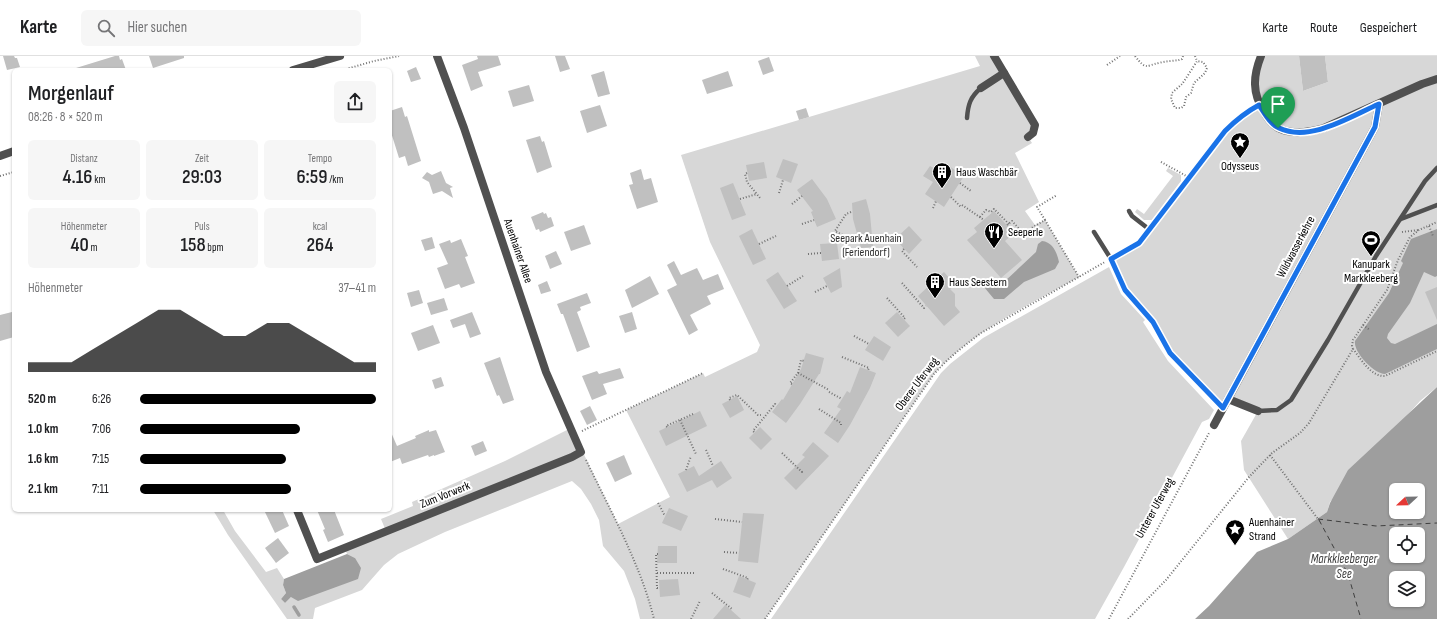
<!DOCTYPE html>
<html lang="de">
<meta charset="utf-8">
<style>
body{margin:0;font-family:"Sofia Sans Condensed",sans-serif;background:#f6f6f6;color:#202124;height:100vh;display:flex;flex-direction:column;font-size:15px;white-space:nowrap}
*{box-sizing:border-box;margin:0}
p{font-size:13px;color:#757577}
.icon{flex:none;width:22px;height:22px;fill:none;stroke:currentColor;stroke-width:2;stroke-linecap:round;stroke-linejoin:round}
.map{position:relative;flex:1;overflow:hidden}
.drawer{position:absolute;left:12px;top:12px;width:380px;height:444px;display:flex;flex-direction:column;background:#fff;border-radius:6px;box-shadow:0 1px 3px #0004}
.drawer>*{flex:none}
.needle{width:26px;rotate:248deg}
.tools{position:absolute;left:1389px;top:427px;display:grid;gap:8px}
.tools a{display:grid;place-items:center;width:36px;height:36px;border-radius:6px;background:#fff;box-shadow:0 1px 3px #0004;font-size:20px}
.pin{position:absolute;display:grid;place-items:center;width:34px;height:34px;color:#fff;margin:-41px -17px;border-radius:50% 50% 50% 0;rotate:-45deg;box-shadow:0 0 4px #0007}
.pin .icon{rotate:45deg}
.round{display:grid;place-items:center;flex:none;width:42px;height:42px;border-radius:6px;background:#f6f6f6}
.headline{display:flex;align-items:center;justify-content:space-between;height:68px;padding:0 16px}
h1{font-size:22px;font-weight:600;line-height:30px}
.metrics{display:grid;grid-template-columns:repeat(3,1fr);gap:6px;height:68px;padding:4px 16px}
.metrics div{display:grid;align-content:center;border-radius:6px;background:#f6f6f6;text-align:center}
.metrics b{font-size:20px;font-weight:600}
.metrics small{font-size:11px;font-weight:400}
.metrics p{font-size:11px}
.chart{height:112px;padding:8px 16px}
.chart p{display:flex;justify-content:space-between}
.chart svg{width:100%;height:72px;margin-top:4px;fill:#000;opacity:.7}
ul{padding:0 16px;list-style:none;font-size:13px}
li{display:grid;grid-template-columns:64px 48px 1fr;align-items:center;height:30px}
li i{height:10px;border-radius:5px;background:#000}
header{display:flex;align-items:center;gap:24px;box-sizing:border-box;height:56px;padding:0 20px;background:#fff;border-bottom:1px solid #e0e0e0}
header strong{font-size:19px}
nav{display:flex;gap:22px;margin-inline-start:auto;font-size:14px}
.search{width:280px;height:36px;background:#f6f6f6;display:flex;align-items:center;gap:10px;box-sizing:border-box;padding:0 14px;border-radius:6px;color:#757577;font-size:15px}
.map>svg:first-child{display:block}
.green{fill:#d7d7d7}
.water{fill:#9e9e9e;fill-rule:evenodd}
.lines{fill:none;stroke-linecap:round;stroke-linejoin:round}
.stream{stroke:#9e9e9e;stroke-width:3.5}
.ferry{stroke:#3f3f3f;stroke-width:1;stroke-dasharray:5 4;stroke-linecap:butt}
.building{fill:#c0c0c0}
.path{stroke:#727272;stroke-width:2;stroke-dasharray:1 2;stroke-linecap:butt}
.service{stroke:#505050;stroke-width:4.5}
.minor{stroke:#505050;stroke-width:8}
.tertiary{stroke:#505050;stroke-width:8}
.route-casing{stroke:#fff;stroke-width:8}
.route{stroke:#1a73e8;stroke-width:5}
.labels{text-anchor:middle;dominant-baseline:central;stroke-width:4;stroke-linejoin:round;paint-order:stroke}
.poi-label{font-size:12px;fill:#000;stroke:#fff;text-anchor:start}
.park-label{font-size:12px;fill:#2e2e2e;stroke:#fff}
.street-label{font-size:12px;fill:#000;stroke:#fff}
.water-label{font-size:13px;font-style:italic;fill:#3f3f3f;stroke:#fff}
</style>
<header>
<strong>Karte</strong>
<div class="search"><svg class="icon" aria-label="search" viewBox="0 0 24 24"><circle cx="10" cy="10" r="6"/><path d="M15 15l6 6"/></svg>Hier suchen</div>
<nav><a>Karte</a><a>Route</a><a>Gespeichert</a></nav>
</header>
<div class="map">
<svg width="1437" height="563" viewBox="0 0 1437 563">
<rect width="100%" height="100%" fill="#fff"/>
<g class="green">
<path d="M 975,0 L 994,0 L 1035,69 L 1028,81 L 1032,87 L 1015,97 L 1039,146 L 1025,155 L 1035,169 L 1045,164 L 1079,221 C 1029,249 972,275 934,318 L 765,563 L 640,563 L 635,543 L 624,515 L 603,490 L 599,464 L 591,448 L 581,433 L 572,425 L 445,476 L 398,498 L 384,509 L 362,534 L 315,552 L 313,563 L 287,563 L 228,479 L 213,454 L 223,454 L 235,475 L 266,516 L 277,512 L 284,523 L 283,529 L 286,537 L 281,543 L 285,547 L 291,541 L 355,502 L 347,498 L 345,492 L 386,475 L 381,463 L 413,450 L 412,446 L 505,405 L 571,372 L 618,468 L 670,441 L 626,354 L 703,317 L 705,321 L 757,296 L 760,289 L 710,186 L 681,99 L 980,10 Z"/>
<polygon points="1261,0 1299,0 1303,35 1328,26 1325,0 1437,0 1437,331 1420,345 1330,446 1327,456 1288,483 1244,414 1241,385 1258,355 1228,343 1223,352 1170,297 1153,266 1125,234 1111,203 1139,187 1225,75 1236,63 1259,49 1255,37"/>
<polygon points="1168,112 1181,119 1181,125 1152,164 1144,164 1135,156 1137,153 1144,158 1173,120 1166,115"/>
<polygon points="1109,211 1121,238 1145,264 1143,266 1168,305 1214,354 1209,363 1202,366 1124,511 1095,563 771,563 941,317 950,308 983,282"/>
</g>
<g class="water">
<path d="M 1437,173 L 1437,220 L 1435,221 L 1424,216 L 1410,247 L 1388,278 L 1387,282 L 1391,287 L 1395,288 L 1437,268 L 1437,293 L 1385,318 C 1374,318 1353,296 1355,285 L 1389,237 L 1403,207 L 1401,205 L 1411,183 Z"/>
<path d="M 1042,185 C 1053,186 1057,197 1059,206 L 1055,213 L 1024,226 L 1004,243 L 994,243 L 984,231 L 984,226 L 989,224 L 996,227 L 1004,226 L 1036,196 L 1038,188 Z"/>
<path d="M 1437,331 L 1437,563 L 1195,563 L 1209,550 L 1257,496 L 1288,483 L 1327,456 L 1330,447 L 1348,414 ZM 1396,434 L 1418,434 L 1418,456 L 1396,456 ZM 1396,478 L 1418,478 L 1418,500 L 1396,500 ZM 1396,522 L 1418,522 L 1418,544 L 1396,544 Z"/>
<polygon points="347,498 355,502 361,512 358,523 298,545 291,541 285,547 281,543 286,537 283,529 284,523"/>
</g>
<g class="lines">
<polyline class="stream" points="294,551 299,559"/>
<g class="ferry">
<polyline points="1318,463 1376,470 1437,467"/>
<polyline points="1319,464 1348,518 1361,563"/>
</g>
</g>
<g class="building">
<polygon points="3,0 14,0 15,2 17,2 20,11 7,14"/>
<polygon points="115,0 119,0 120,4 122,3 126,14 76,14 76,12"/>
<polygon points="149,0 184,0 184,2 153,12"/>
<polygon points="477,0 498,0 501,9 478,16 483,30 471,35 462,9 478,3"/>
<polygon points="555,0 565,0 570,13 560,16"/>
<polygon points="1299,0 1325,0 1328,26 1303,35"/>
<polygon points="769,1 774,15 763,19 758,5"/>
<polygon points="416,11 421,23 411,26 407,15"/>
<polygon points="604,15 610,38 598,41 591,19"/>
<polygon points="728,15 733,30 707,38 702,24"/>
<polygon points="529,29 534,45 513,51 508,35"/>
<polygon points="600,49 607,70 587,77 580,55"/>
<polygon points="402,51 405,61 407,60 421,105 408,110 405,100 399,102 390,73 390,55"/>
<polygon points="806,52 809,61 799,64 796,55"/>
<polygon points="540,80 542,86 544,85 552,111 537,117 526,84"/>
<polygon points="783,103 798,108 791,127 776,121"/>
<polygon points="764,106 767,122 749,125 746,109"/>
<polygon points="930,110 944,118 949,110 964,120 944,151 925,138 933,126 923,120"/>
<polygon points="641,113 644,124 651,122 658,146 637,153 629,129 633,128 630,117"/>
<polygon points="441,115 446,127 453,131 450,132 453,142 442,135 433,138 429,126 422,122 427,116 432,119"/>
<polygon points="812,123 827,143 836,163 817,171 811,156 813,155 797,134"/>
<polygon points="733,127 746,159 732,164 720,132"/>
<polygon points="866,143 870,158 873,191 861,192 853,163 852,147"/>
<polygon points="994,155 1014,177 1005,185 1022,204 1001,222 967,184 977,176 974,172"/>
<polygon points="543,156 544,158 546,157 548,162 551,161 554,170 540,176 539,173 536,174 531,161"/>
<polygon points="584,169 591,188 571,195 564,176"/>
<polygon points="909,170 922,184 909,198 895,183"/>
<polygon points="752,173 766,203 753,209 739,180"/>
<polygon points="432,181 435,192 425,195 421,184"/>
<polygon points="461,183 468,200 465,201 475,227 461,232 459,228 445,233 437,212 448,208 439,188 450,184 451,187"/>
<polygon points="837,187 839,203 822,205 820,188"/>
<polygon points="556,195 562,208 550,213 545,200"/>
<polygon points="674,205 681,219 697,212 703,224 718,218 724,233 707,240 711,248 690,259 698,274 689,279 667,234 677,229 667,209"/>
<polygon points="840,212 842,231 831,237 823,222"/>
<polygon points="778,216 797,245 784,253 766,224"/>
<polygon points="944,216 955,229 950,233 955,238 955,250 960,256 944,270 918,240"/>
<polygon points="650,220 659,238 632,252 625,234"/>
<polygon points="547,225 551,235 541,238 538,229"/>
<polygon points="1437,231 1437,264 1425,236"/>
<polygon points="419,234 423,247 411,251 407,237"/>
<polygon points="587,237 591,247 580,251 581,254 577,256 590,291 577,296 563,258 561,258 557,248"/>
<polygon points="444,242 448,254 431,259 427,247"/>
<polygon points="12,256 14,264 14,281 0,285 0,259"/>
<polygon points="472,256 481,278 470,282 465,268 453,272 450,264"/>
<polygon points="632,256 637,273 625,277 619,260"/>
<polygon points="897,256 910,270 898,281 885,267"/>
<polygon points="433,269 440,287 418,295 411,277"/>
<polygon points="874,280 891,291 883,305 865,294"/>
<polygon points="806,297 824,302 820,318 819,318 800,348 786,367 772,356 782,343 783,344 801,313"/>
<polygon points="500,301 514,344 503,348 499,339 497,340 484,307"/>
<polygon points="860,311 876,317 870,332 850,369 838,387 824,377 841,353 837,351 847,335 850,337"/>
<polygon points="620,312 624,322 603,328 607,338 592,344 582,320 597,315 599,318"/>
<polygon points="441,321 444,330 435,333 432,324"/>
<polygon points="737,340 744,354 730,362 722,348"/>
<polygon points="590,350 597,364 587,369 580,355"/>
<polygon points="700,355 707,370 666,390 659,375"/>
<polygon points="760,371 772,383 761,394 749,382"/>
<polygon points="390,374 397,390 416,382 415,380 429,374 429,376 436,374 445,396 434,400 434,399 429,401 428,399 402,408 400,402 390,406"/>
<polygon points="483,385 487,395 475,400 471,390"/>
<polygon points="813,386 829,400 796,434 784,422 805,401 802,399"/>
<polygon points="624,399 632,418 615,426 606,407"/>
<polygon points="721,405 732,422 717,432 712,424 687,436 678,418 694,410 699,420"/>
<polygon points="669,452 688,460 681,475 662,467"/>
<polygon points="264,454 282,454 289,470 275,477"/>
<polygon points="317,454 334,454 344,479 328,486 323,474 325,473"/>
<polygon points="743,457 764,458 758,507 738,505"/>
<polygon points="278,482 289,497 276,507 265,492"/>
<polygon points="658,490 677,490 677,507 657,507"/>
<polygon points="739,520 756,527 750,542 733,536"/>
<polygon points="678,523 680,539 660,541 659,524"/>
<polygon points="725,549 731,554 741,563 713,563"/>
</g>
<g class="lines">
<g class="path">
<path d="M 1135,0 C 1146,14 1145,10 1159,7 C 1166,5 1173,5 1179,4 L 1182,3 L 1183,0"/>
<path d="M 1195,0 L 1197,5 C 1194,10 1185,24 1182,28 C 1179,31 1175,34 1172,37 L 1171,43 L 1175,52 L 1181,52 L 1184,50 L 1186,41 L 1191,37 L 1194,27 L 1205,17 L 1207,12 L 1203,6 L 1197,5"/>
<polyline points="1107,9 1120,0"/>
<polyline points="343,14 374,5 399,0"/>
<polyline points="1161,106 1190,122"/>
<polyline points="747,117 745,118 747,126 760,142"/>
<polyline points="0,120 14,116"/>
<polyline points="960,127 971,135"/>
<polyline points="779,137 783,124"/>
<polyline points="951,141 961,151"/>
<polyline points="740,143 757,138"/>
<polyline points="792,148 802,140"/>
<polyline points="962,149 984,164"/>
<polyline points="933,152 936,145"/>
<polyline points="851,156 846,158 835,175 854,185"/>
<polyline points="980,161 986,154 991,156 994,153 1009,168"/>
<polyline points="1045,164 1037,151 1057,139"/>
<polyline points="802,168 814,164"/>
<polyline points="1007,169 1012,165 1023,177 1045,164 1079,221"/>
<polyline points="1154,169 1225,75 1236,63 1253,53"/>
<polyline points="1429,170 1433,180"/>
<polyline points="1402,176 1418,174"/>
<polyline points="759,188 776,180"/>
<polyline points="904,193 902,195 917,211"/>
<polyline points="808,198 821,197"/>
<polyline points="1118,200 1139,187 1145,180"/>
<polyline points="1114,210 1125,234 1153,266 1170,297 1216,346"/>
<polyline points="902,227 924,252 926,250"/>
<polyline points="787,230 803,220"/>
<polyline points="815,236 827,230"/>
<polyline points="887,242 905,262 904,263"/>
<polyline points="1363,269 1370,274"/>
<polyline points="854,280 869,288"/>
<path d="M 1353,293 C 1361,303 1371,321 1385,320 L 1437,295"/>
<polyline points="842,301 869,312 868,314"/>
<polyline points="798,317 829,334"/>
<polyline points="792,328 790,327 798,317 801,304 804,305"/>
<polyline points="829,336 842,343"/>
<polyline points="730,344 729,342 737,339 758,359 761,359"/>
<polyline points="819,353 841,367 841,369"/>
<polyline points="680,364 696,398"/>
<polyline points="667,371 666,370 693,358"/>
<polyline points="582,375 703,317"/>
<polyline points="754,376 753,375 775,348 777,350"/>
<polyline points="706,394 713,410"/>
<polyline points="782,397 802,416 801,417"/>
<polyline points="1270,399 1318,463"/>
<path d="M 586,404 C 611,456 640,507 654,563"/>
<polyline points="686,414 691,400"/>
<polyline points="658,447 664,458 666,459"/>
<polyline points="715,463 742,466"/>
<polyline points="724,496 739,497"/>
<polyline points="658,498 656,498 657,532 660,532"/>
<polyline points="723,513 748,522 747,524"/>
<polyline points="657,517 694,517"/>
<polyline points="712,537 732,553 731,554"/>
<polyline points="691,563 700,545"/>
<path d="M 765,563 L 934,318 C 948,302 964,290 981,277 L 1105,206"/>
<polyline points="1109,563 1209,377"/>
<polyline points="1128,563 1166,524 1249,421 1272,397 1300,377 1309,367 1353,293 1352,290 1353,284 1387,234 1398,204 1410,181 1419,174 1437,166"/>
</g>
<g class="service">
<path d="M 967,62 C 968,49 970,41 981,32"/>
<polyline points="1129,155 1132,160 1150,174"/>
<polyline points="1401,163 1437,149"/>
<polyline points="1094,176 1111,203"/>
<polyline points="1258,355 1277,354 1291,344 1328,284 1376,200 1425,125 1437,112"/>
</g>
<g class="minor">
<polyline points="994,0 1035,69 1033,77 1028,81"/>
<path d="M 1261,0 C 1253,20 1252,37 1264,56 C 1267,62 1272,68 1278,72 C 1292,79 1310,76 1324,72 L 1422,28 L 1437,23"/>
<polyline points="981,32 1004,17"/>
<polyline points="1228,343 1258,355"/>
<polyline points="1214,369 1375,71 1379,48"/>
<polyline points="297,454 317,503 572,401 581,396 546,316 464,72 437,0"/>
</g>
<g class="tertiary">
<polyline points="293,14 340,0"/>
<polyline points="0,100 14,95"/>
</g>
</g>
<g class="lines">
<defs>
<path id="route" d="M 1379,48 L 1375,71 L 1223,352 L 1170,297 L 1153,266 L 1125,234 L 1111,203 L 1139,187 L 1225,75 C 1236,64 1246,56 1259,49 C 1265,58 1270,68 1279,72 C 1310,87 1351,60 1379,48 Z"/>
</defs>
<use href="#route" class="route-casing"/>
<use href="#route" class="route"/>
</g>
<defs>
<symbol id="sight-pin" viewBox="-11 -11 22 30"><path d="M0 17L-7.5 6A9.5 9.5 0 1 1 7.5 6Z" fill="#000" stroke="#fff"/><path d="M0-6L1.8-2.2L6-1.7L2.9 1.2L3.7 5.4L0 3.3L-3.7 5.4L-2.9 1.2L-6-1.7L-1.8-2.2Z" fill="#fff"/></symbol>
<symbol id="building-pin" viewBox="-11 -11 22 30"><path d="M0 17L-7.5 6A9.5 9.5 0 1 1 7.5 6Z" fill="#000" stroke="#fff"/><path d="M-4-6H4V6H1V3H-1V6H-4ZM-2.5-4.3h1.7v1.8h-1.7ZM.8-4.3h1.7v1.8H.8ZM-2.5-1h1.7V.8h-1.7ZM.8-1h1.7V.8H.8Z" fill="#fff"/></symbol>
<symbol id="restaurant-pin" viewBox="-11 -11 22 30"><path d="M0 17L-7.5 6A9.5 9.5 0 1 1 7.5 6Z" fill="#000" stroke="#fff"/><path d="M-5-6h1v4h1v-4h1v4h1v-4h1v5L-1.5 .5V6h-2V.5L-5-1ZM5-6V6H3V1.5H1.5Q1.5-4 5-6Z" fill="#fff"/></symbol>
<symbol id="stadium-pin" viewBox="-11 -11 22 30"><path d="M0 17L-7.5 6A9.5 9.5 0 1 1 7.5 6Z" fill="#000" stroke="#fff"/><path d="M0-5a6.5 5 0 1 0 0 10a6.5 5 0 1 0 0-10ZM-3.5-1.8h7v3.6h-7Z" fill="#fff"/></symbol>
</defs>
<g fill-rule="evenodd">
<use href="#sight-pin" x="1229" y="75" width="22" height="30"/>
<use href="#building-pin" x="931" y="105" width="22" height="30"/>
<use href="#restaurant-pin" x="983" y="165" width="22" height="30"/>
<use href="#stadium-pin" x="1360" y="173" width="22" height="30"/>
<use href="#building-pin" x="924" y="215" width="22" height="30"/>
<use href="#sight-pin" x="1224" y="462" width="22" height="30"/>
</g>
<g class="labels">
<g class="poi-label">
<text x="1240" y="110" text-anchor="middle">Odysseus</text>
<text x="956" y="116">Haus Waschbär</text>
<text x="1008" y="176">Seeperle</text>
<text x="1371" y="208" text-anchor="middle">Kanupark<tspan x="1371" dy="14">Markkleeberg</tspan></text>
<text x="949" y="226">Haus Seestern</text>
<text x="1249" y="466">Auenhainer<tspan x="1249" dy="14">Strand</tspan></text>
</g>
<g class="park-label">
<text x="866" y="182">Seepark Auenhain<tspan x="866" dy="14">(Feriendorf)</tspan></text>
</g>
<g class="street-label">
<text transform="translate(1296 191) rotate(-62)">Wildwasserkehre</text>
<text transform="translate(518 195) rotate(71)">Auenhainer Allee</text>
<text transform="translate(917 328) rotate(-53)">Oberer Uferweg</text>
<text transform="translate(445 439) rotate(-22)">Zum Vorwerk</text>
<text transform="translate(1155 452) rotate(-61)">Unterer Uferweg</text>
</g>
<g class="water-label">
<text x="1344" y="503">Markkleeberger<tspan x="1344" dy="15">See</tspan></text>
</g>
</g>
</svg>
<div class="tools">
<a><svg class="needle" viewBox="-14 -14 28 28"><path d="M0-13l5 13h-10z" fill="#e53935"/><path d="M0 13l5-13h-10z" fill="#757577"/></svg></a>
<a><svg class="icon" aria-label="locate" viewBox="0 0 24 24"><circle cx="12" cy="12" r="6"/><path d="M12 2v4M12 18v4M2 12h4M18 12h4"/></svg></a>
<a><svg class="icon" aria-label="layers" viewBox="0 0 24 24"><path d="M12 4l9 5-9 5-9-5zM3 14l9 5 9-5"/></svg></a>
</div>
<div class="pin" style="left:1278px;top:72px;background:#1e9e55"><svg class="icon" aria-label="arrive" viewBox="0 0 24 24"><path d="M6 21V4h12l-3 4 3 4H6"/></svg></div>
<section class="drawer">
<div class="headline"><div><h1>Morgenlauf</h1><p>08:26 · 8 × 520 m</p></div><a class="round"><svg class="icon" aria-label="share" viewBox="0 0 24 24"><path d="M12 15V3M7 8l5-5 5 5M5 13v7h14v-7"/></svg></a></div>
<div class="metrics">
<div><p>Distanz</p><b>4.16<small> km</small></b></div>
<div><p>Zeit</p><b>29:03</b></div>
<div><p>Tempo</p><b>6:59<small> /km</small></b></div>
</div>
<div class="metrics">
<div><p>Höhenmeter</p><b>40<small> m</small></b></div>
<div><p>Puls</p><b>158<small> bpm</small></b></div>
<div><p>kcal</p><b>264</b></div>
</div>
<div class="chart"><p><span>Höhenmeter</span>37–41 m</p>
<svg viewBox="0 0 160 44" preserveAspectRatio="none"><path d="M0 44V38L10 38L20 38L30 30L40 22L50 14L60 6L70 6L80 14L90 22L100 22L110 14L120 14L130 22L140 30L150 38L160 38V44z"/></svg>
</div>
<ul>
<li><b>520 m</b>6:26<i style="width:100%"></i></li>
<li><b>1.0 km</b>7:06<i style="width:68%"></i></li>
<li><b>1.6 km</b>7:15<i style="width:62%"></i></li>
<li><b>2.1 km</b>7:11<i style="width:64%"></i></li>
</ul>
</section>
</div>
